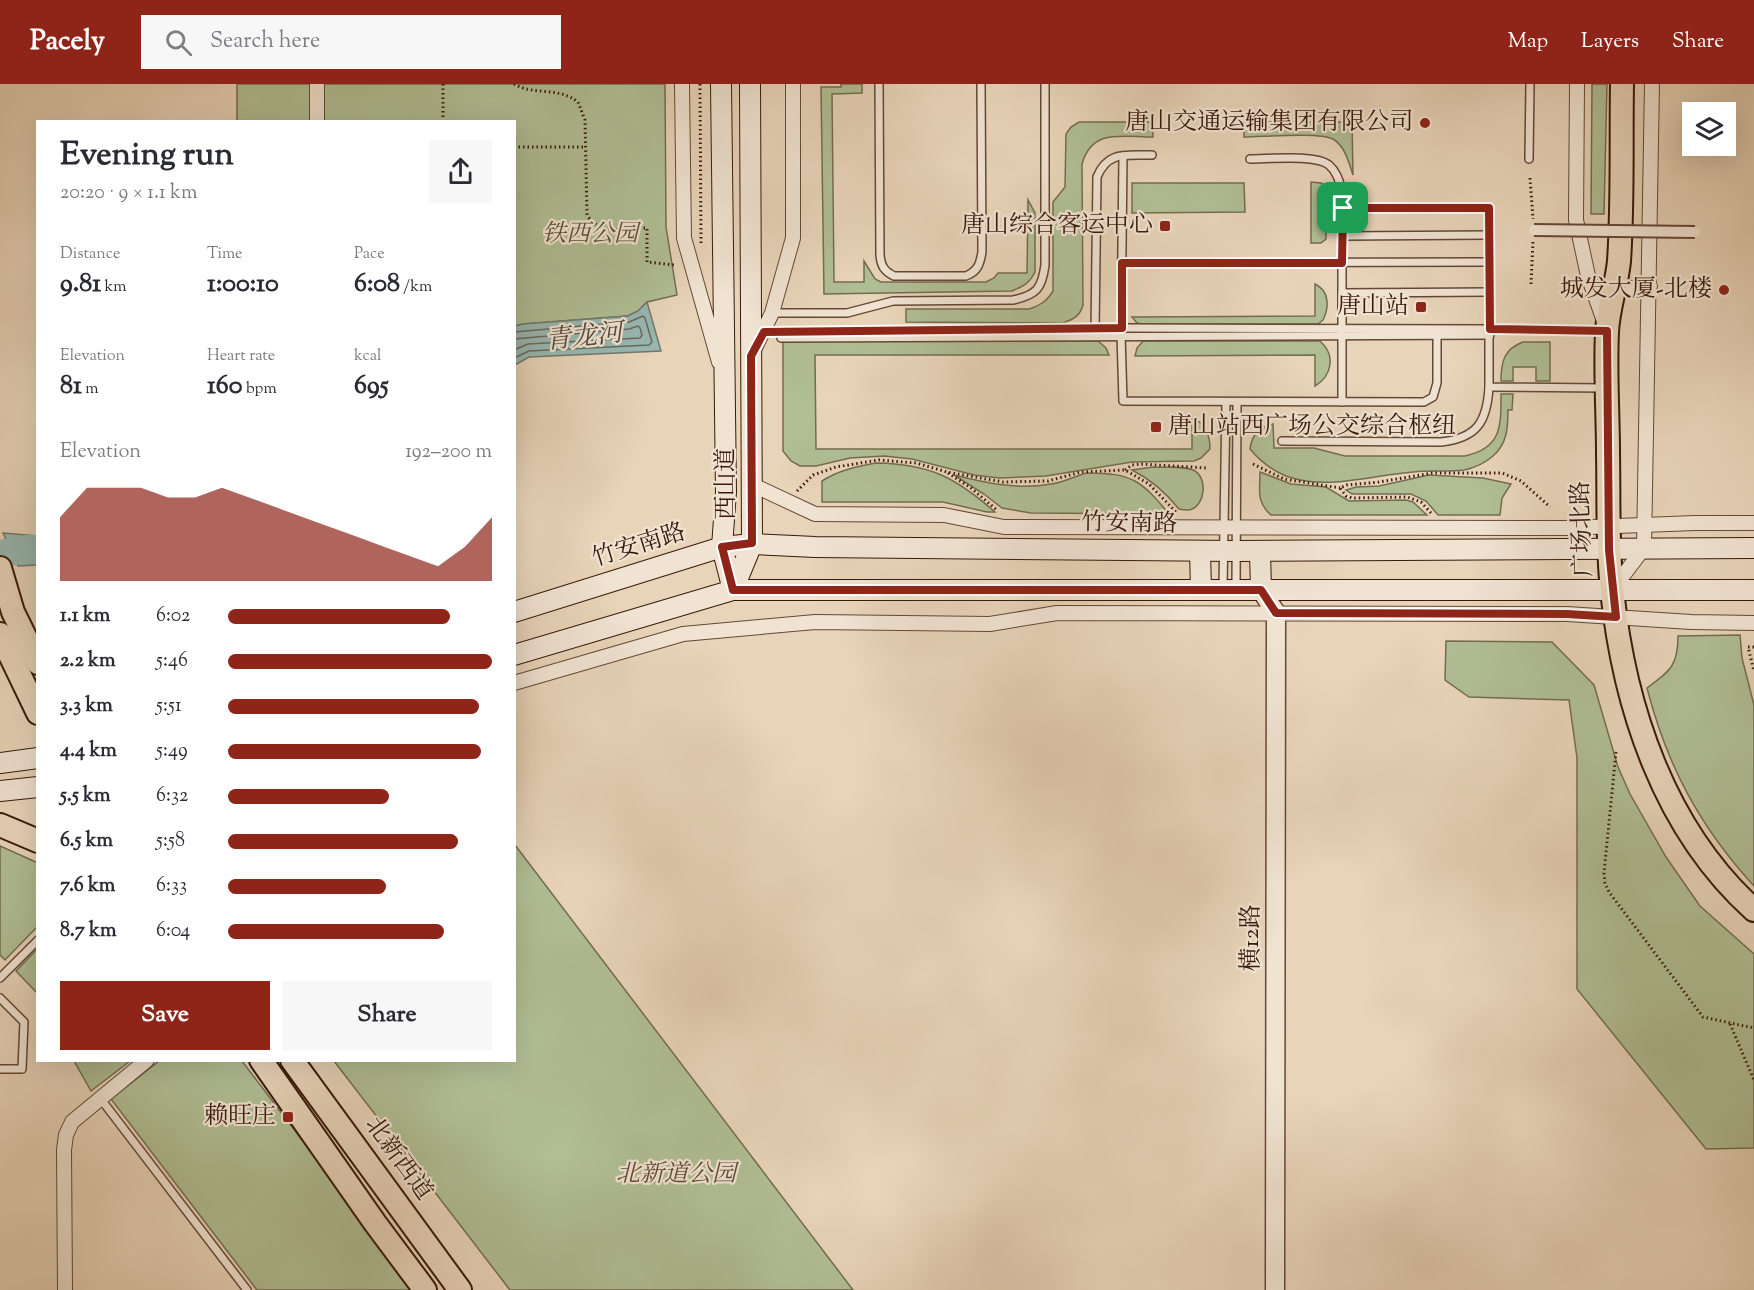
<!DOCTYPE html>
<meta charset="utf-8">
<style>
body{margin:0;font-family:"Sorts Mill Goudy","Noto Serif SC",serif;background:#f7f7f7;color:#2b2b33;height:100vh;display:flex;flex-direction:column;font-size:22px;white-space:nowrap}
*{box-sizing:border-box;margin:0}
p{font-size:20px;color:#7c7c81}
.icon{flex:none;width:33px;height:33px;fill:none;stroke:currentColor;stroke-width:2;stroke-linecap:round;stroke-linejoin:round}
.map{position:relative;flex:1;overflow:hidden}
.details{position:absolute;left:36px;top:36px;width:480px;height:942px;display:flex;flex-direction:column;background:#fff;border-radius:0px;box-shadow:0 6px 24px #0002}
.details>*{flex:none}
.tools{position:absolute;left:1682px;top:18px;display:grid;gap:12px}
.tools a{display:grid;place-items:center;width:54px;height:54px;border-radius:0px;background:#fff;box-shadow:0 6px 24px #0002;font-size:30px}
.pin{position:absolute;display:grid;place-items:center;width:51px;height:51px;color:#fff;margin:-26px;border-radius:12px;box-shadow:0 3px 9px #0006}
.round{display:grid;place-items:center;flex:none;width:63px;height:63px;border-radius:0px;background:#f7f7f7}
.overview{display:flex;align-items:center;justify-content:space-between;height:102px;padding:0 24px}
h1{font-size:33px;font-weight:800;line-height:45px}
.figures{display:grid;grid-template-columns:repeat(3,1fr);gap:9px;height:102px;padding:6px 24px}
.figures div{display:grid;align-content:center}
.figures b{font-size:26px;font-weight:800}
.figures small{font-size:16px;font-weight:400}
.figures p{font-size:16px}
.chart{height:168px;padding:12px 24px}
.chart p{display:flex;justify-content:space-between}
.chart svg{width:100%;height:108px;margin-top:6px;fill:#8f2418;opacity:.7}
.cta{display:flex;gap:12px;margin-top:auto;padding:12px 24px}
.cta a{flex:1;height:69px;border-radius:0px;background:#8f2418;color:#fff;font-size:24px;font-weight:800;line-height:69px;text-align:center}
.cta a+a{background:#f7f7f7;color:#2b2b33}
ul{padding:0 24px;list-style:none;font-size:20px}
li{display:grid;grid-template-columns:96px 72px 1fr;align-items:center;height:45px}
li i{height:15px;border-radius:8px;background:#8f2418}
header{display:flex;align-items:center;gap:36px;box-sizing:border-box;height:84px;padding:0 30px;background:#8f2418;color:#fff}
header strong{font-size:28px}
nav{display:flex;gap:33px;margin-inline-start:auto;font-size:21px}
.search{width:420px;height:54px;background:#f7f7f7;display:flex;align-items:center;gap:15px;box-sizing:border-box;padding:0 21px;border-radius:0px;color:#7c7c81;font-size:22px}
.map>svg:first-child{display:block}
.green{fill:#b0be94;stroke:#746c50;stroke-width:1.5}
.water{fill:#97b8b2;stroke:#71786f;stroke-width:1.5}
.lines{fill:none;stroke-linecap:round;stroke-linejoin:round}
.shore{stroke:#68685e;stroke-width:1.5}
.river{stroke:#97b8b2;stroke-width:28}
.service-casing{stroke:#654836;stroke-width:10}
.minor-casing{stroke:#654836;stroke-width:16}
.tertiary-casing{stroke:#654836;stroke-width:21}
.secondary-casing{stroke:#39190b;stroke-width:22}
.primary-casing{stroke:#39190b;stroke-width:26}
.path{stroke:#39190b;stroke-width:3;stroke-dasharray:1.5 3;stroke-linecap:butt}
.service{stroke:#f0e3d2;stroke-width:7}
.minor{stroke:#f0e3d2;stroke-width:14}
.tertiary{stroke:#f0e3d2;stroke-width:18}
.secondary{stroke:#f0e3d2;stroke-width:20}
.primary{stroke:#e8d4b9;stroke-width:22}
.pedestrian-bridge-casing{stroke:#654836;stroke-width:14;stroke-linecap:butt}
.pedestrian-bridge{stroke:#f0e3d2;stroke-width:10}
.route-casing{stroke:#fff;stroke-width:12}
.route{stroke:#8f2418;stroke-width:8}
.poi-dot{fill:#8f2418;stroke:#f0e3d2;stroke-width:2}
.labels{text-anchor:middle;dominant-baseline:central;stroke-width:4.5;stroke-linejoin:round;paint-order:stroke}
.poi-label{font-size:24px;fill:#39190b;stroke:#f0e3d2;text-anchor:end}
.park-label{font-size:24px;font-style:italic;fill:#5d4b34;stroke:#f0e3d2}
.street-label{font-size:24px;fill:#39190b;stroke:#f0e3d2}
.water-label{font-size:26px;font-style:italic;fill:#55493d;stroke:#f0e3d2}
</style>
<header>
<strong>Pacely</strong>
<div class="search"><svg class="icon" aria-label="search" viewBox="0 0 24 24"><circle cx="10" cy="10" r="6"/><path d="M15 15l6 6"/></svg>Search here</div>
<nav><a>Map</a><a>Layers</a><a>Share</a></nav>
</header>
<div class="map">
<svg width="1754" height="1206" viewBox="0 0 1754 1206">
<rect width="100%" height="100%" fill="#e8d4b9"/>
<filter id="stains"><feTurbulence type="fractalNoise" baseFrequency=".00333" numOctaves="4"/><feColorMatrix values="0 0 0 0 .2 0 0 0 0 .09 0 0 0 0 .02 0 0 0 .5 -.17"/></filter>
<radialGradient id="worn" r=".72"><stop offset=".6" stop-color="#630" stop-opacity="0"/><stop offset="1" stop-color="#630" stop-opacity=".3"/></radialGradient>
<g class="green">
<polygon points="237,0 665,0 666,143 677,211 647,218 638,227 628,232 523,240 515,242 514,38 237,38"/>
<path d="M 841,0 L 862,0 L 862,9 L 832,10 L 834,198 L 864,198 L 864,177 L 875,195 L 881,198 L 986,198 L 994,194 L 998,189 L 1027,189 L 1028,116 L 1035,129 L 1035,188 C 1029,200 1023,202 1012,207 L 824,210 L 821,3 L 841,3 Z"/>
<polygon points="1592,0 1607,0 1604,130 1591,130"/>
<path d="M 1079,38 L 1153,38 L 1153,53 C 1123,53 1092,44 1082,80 L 1083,221 C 1080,232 1074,235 1063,239 L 906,238 L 906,225 L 1029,225 C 1041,221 1047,217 1053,207 L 1053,118 L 1065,103 L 1066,50 L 1071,43 Z"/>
<path d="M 1244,38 L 1352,38 L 1353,91 C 1349,79 1345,62 1333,55 C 1318,48 1263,53 1244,53 Z"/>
<polygon points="1311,98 1321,99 1326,102 1326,155 1321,159 1311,159"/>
<polygon points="1132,99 1244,99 1245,128 1132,129"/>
<path d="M 1315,200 C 1330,207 1329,224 1323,236 L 1318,240 L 1142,240 L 1137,239 L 1132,233 L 1315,232 Z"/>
<path d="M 783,257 L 1098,257 L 1106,264 L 1109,271 L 815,271 L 816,365 L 1192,365 L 1192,332 C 1205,341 1210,349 1210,365 L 1201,374 L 1194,377 L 1132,378 L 1046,392 L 999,394 L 974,391 L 912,375 L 884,372 L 850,374 L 816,382 L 800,382 L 791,377 L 783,367 Z"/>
<path d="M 1143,257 L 1320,257 C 1336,271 1332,292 1315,302 L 1315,271 L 1135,272 L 1137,264 Z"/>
<path d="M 1523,258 L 1550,258 L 1550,297 L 1536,297 L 1536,283 L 1513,283 L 1513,297 L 1501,297 C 1501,278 1504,265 1523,258 Z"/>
<path d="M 1501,310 L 1513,310 L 1512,326 L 1508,326 C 1508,344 1507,360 1493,372 C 1485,379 1474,384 1464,386 C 1448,388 1430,386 1413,388 C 1372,391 1327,407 1286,392 C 1271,386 1260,377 1250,365 C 1252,350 1259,344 1273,340 L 1274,364 L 1314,364 L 1345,372 L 1465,372 C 1502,364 1501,342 1501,310 Z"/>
<path d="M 876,379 C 930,380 955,393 995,428 L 987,428 L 943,418 L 822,418 L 822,397 C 839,386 856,383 876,379 Z"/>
<path d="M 1153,383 C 1165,384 1185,381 1195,387 C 1208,395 1205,423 1189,426 C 1186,426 1183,426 1179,425 C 1166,409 1152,396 1132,386 Z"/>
<path d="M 1260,388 L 1291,400 L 1326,403 L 1349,417 L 1406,416 L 1413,418 L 1427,431 L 1271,431 C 1256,418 1260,406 1260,388 Z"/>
<path d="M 1087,389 C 1132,389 1141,396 1169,430 L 1031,429 L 1002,424 L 984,410 L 954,391 C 986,399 1018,406 1051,400 C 1063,399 1074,392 1087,389 Z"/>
<polygon points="1429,391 1483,394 1511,400 1502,414 1500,431 1438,431 1426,417 1411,410 1352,410 1346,406 1356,403 1379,402"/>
<path d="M 1740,551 L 1742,574 L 1754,621 L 1754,802 C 1700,743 1667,682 1647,604 C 1670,587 1678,582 1678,552 Z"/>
<polygon points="1446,557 1552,558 1594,601 1618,683 1630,710 1666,773 1700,822 1754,870 1754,1064 1706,1065 1577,905 1577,674 1569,616 1469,613 1445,596"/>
<polygon points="515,761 853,1206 510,1206 334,977 514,976"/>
<polygon points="0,762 38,779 37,843 5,876 0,871"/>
<polygon points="37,865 37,909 16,887"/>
<polygon points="74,977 130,977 91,1007"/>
<polygon points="159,977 242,977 416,1206 257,1206 111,1015"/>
</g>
<g class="water">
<polygon points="647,218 661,267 529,273 515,281 515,242 523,240 628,232 638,227"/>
<polygon points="3,449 37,452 37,481 18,482"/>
</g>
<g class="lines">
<g class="shore">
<polyline points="514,248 629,238 643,232 645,234 652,258 649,261 529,267 514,274"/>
<polyline points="514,255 629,245 638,242 640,244 642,251 640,254 528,260 514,266"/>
</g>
<polyline class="river" points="0,470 27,465 38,465"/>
<defs>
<g id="service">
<path d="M 879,0 L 880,171 C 881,182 884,187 894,192 L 966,192 C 978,187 980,180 982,168 L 981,0"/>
<polyline points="1123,72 1121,251 1123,317 1424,318 1433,313 1437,299 1437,246"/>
<path d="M 1250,75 C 1269,75 1316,70 1329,81 C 1337,88 1339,97 1342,106 L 1342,318"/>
<polyline points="1529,75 1530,0"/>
<polyline points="1343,124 1489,124 1489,303 1604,304"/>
<polyline points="1343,152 1489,151"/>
<polyline points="1122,179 1489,178"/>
<polyline points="1342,209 1490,208"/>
<path d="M 772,229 L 847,229 L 893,217 L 1013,216 C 1037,211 1042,204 1045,181 L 1045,0"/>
<path d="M 1095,247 L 1097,93 C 1108,66 1127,72 1152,71"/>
<polyline points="764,248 1122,244 1490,245 1605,247"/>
<polyline points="781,254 1490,251"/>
<path d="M 1282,357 L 1441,358 C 1477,354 1487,338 1489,303"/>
<polyline points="1223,504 1226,318"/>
<polyline points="1236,504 1237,318"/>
<polyline points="0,894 38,856"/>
<polyline points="0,914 24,938 22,985 0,985"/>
<polyline points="100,1014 247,1206"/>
</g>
<g id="minor">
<polyline points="317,0 317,38"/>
<polyline points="682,0 684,154 719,278"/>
<polyline points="1577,0 1576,136 1588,192 1605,240"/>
<polyline points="1613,206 1650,202"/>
<polyline points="752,270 772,229 793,154 793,0"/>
<polyline points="753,401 815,430 944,431 1004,443 1565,444 1695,439 1754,439"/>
<polyline points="1612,506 1644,464 1652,0"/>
<polyline points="514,599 683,550 815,538 990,540 1057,529 1567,530 1691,538 1754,539"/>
<polyline points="65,1206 64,1066 66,1051 72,1038 147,976"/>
</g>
<polyline id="tertiary" points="1261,506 1276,529 1275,1206"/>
<g id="secondary">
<polyline points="721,0 726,408 722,463 733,506"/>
<polyline points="1200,467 1201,506"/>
<polyline points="1260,467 1261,506"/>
<polyline points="733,506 752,460 750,0"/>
<polyline points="514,528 722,463 752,460 815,463 1236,467 1754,464"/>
<polyline points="514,571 733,506 1754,506"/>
<polyline points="0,679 38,674"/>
<polyline points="0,707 38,703"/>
</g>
<g id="primary">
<path d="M 1622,0 C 1621,59 1623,118 1619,177 C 1617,200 1608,224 1607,248 C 1605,288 1608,330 1608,370 C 1609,415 1607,461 1612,506 C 1624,623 1664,745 1754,826"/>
<polyline points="0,484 13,528 38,579"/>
<polyline points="0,550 38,629"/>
<polyline points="0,741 38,757"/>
<polyline points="261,976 375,1139 425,1206"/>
<polyline points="292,976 460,1206"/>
</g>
</defs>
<use href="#service" class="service-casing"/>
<use href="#minor" class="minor-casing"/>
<use href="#tertiary" class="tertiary-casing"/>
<use href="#secondary" class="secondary-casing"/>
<use href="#primary" class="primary-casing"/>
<g class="path">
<polyline points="443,0 443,38"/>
<path d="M 514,0 C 534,12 557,2 578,18 L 585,36 L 587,131 C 600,152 626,144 647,144 L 647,178 L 674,181"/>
<polyline points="700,0 701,159"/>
<polyline points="514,63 585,63"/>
<polyline points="1530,94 1533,135"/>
<polyline points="1531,200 1533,157"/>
<polyline points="1253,380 1284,395 1340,404"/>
<polyline points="1125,386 1132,381 1140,380 1207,384"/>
<polyline points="948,389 971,404 998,427"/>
<polyline points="797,407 813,391 836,383 879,376 916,379 947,388 1003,398 1048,397 1081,388 1125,386 1149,400 1176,428"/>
<polyline points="1431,429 1421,418 1407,413 1352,414 1346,412 1340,404 1347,401 1379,398 1432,389 1502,389 1521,397 1550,423"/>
<polyline points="1754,563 1748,563 1754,587"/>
<polyline points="1616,668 1604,789 1605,799 1609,808 1703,933 1754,944"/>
<polyline points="1730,940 1754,996"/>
</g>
<use href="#service" class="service"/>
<use href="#minor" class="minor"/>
<use href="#tertiary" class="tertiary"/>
<use href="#secondary" class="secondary"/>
<use href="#primary" class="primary"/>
<defs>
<polyline id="pedestrian-bridge" points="1534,146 1695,148"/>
</defs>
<use href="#pedestrian-bridge" class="pedestrian-bridge-casing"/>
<use href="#pedestrian-bridge" class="pedestrian-bridge"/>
</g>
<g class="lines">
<defs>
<polygon id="route" points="1343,124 1489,124 1490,245 1607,247 1609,466 1616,533 1567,530 1276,529 1261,506 733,506 722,463 752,459 751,272 764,248 1122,244 1122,179 1342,179"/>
</defs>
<use href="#route" class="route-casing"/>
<use href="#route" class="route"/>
</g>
<g class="poi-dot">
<circle cx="1425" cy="39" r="6"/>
<rect x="1159" y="136" width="12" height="12" rx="3"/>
<circle cx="1724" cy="206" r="6"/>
<rect x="1415" y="217" width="12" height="12" rx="3"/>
<rect x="1150" y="337" width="12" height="12" rx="3"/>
<rect x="282" y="1027" width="12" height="12" rx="3"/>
</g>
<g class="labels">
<g class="poi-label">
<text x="1413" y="39">唐山交通运输集团有限公司</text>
<text x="1153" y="142">唐山综合客运中心</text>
<text x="1712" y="206">城发大厦-北楼</text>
<text x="1409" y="223">唐山站</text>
<text x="1168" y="343" text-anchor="start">唐山站西广场公交综合枢纽</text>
<text x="276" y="1033">赖旺庄</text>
</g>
<g class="park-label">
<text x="590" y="151">铁西公园</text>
<text x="676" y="1091">北新道公园</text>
</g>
<g class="street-label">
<text transform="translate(727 400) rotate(-90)">西山道</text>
<text transform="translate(1129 440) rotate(1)">竹安南路</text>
<text transform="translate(1583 445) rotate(-92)">广场北路</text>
<text transform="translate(639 462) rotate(-17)">竹安南路</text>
<text transform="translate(1252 854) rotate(-90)">横12路</text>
<text transform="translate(398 1075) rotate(54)">北新西道</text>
</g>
<g class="water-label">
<text transform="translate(584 254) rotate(-6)">青龙河</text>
</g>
</g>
<rect width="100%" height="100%" filter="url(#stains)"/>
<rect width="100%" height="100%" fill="url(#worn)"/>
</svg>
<div class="tools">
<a><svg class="icon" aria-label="layers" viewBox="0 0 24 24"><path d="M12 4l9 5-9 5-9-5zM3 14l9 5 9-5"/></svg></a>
</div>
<div class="pin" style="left:1343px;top:124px;background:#1e9e55"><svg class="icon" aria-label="arrive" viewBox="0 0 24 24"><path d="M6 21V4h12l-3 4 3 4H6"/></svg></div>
<section class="details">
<div class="overview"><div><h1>Evening run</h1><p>20:20 · 9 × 1.1 km</p></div><a class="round"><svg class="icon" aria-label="share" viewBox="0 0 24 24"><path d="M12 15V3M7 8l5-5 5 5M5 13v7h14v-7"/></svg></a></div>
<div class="figures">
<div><p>Distance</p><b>9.81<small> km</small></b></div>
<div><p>Time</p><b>1:00:10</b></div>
<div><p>Pace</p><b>6:08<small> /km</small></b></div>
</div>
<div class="figures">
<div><p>Elevation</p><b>81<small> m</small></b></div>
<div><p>Heart rate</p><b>160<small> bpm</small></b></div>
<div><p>kcal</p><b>695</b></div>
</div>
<div class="chart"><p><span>Elevation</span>192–200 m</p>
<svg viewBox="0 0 160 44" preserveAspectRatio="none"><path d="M0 44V18L10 6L20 6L30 6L40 10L50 10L60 6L70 10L80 14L90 18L100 22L110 26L120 30L130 34L140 38L150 30L160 18V44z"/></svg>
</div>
<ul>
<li><b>1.1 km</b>6:02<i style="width:84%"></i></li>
<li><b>2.2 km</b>5:46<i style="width:100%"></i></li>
<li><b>3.3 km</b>5:51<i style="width:95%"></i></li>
<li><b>4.4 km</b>5:49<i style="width:96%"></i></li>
<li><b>5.5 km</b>6:32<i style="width:61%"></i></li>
<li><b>6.5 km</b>5:58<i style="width:87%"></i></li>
<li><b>7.6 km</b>6:33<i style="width:60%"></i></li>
<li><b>8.7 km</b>6:04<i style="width:82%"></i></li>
</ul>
<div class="cta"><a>Save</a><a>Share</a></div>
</section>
</div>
